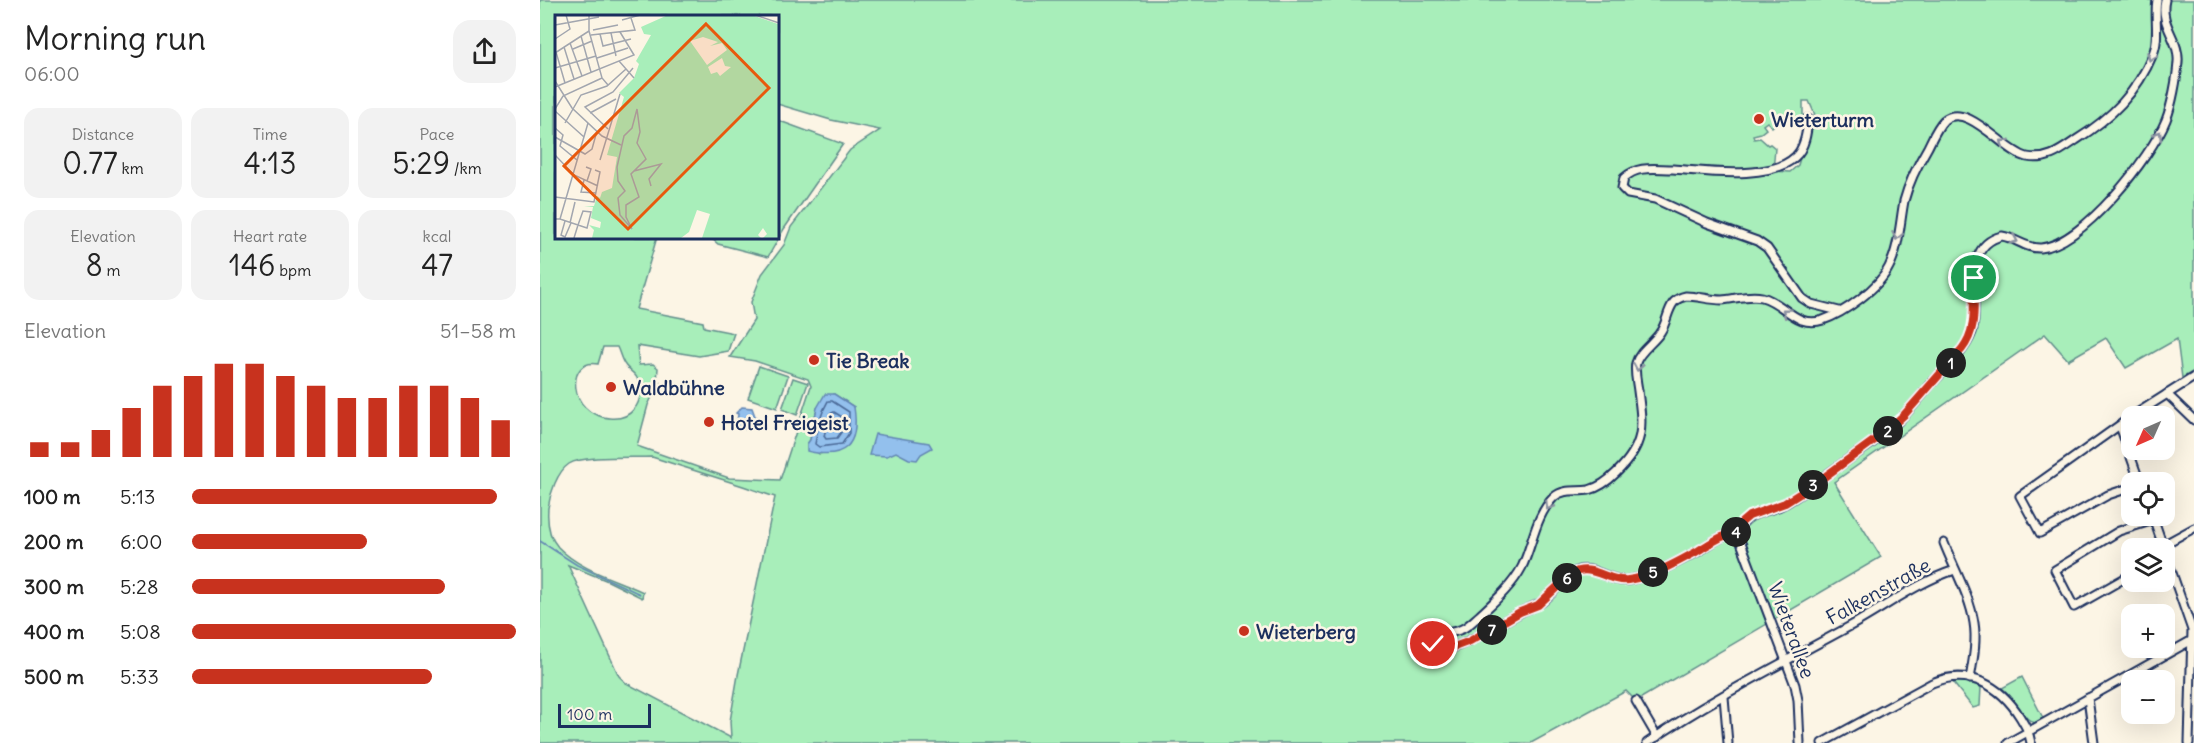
<!DOCTYPE html>
<meta charset="utf-8">
<style>
body{margin:0;font-family:Delius,sans-serif;background:#f2f2f2;color:#222;height:100vh;display:flex;flex-direction:column;font-size:22px;white-space:nowrap}
*{box-sizing:border-box;margin:0}
p{font-size:20px;color:#767676}
.icon{flex:none;width:33px;height:33px;fill:none;stroke:currentColor;stroke-width:2;stroke-linecap:round;stroke-linejoin:round}
.map{position:relative;flex:1;overflow:hidden}
.drawer{display:flex;flex-direction:column;background:#fff;width:540px}
.drawer>*{flex:none}
.needle{width:39px;rotate:225deg}
.fabs{position:absolute;left:1581px;top:406px;display:grid;gap:12px}
.fabs a{display:grid;place-items:center;width:54px;height:54px;border-radius:12px;background:#fff;box-shadow:0 6px 24px #0002;font-size:30px}
.scale{position:absolute;left:18px;bottom:15px;width:93px;box-sizing:border-box;padding-left:6px;border:3px solid #1b2f5e;border-top:0;font-size:16px;line-height:21px;white-space:nowrap;color:#1b2f5e;-webkit-text-stroke:4px #fcf5e5;paint-order:stroke}
.pin{position:absolute;display:grid;place-items:center;width:51px;height:51px;color:#fff;margin:-26px;border:3px solid #fff;border-radius:50%;box-shadow:0 2px 6px #0007}
.km{position:absolute;width:30px;height:30px;margin:-15px;border-radius:50%;background:#222;color:#fff;font-size:16px;line-height:30px;text-align:center}
.round{display:grid;place-items:center;flex:none;width:63px;height:63px;border-radius:18px;background:#f2f2f2}
.head{display:flex;align-items:center;justify-content:space-between;height:102px;padding:0 24px}
h1{font-size:33px;font-weight:600;line-height:45px}
.stats{display:grid;grid-template-columns:repeat(3,1fr);gap:9px;height:102px;padding:6px 24px}
.stats div{display:grid;align-content:center;border-radius:15px;background:#f2f2f2;text-align:center}
.stats b{font-size:30px;font-weight:600}
.stats small{font-size:16px;font-weight:400}
.stats p{font-size:16px}
.chart{height:168px;padding:12px 24px}
.chart p{display:flex;justify-content:space-between}
.chart svg{width:100%;height:108px;margin-top:6px;stroke:#c8321e;stroke-width:6}
ul{padding:0 24px;list-style:none;font-size:20px}
li{display:grid;grid-template-columns:96px 72px 1fr;align-items:center;height:45px}
li i{height:15px;border-radius:8px;background:#c8321e}
main{display:flex;flex:1;min-height:0}
.map>svg:first-child{display:block}
.green{fill:#a8eeba;stroke:#628e8c;stroke-width:1.5;fill-rule:evenodd}
.water{fill:#93c0ed;stroke:#6386b4;stroke-width:1.5}
.lines{fill:none;stroke-linecap:round;stroke-linejoin:round}
.shore{stroke:#4b6997;stroke-width:1.5}
.stream{stroke:#6386b4;stroke-width:1.5}
.street-casing{stroke:#1b2f5e;stroke-width:11}
.street{stroke:#fcf5e5;stroke-width:7}
.oneway{stroke:#8c92a2}
.route-casing{stroke:#fff;stroke-width:12}
.route{stroke:#c8321e;stroke-width:8}
.poi-dot{fill:#c8321e;stroke:#fcf5e5;stroke-width:2}
.labels{text-anchor:middle;dominant-baseline:central;stroke-width:5;stroke-linejoin:round;paint-order:stroke}
.poi-label{font-size:20px;font-weight:bold;fill:#1b2f5e;stroke:#fcf5e5;text-anchor:start}
.street-label{font-size:20px;fill:#1b2f5e;stroke:#fcf5e5}
.inset-road{fill:none;stroke:#a2a6af;stroke-width:1.5}
.view{fill:#e8590c;fill-opacity:0.15;stroke:#e8590c;stroke-width:3}
.inset-edge{fill:none;stroke:#1b2f5e;stroke-width:3}
</style>
<main>
<section class="drawer">
<div class="head"><div><h1>Morning run</h1><p>06:00</p></div><a class="round"><svg class="icon" aria-label="share" viewBox="0 0 24 24"><path d="M12 15V3M7 8l5-5 5 5M5 13v7h14v-7"/></svg></a></div>
<div class="stats">
<div><p>Distance</p><b>0.77<small> km</small></b></div>
<div><p>Time</p><b>4:13</b></div>
<div><p>Pace</p><b>5:29<small> /km</small></b></div>
</div>
<div class="stats">
<div><p>Elevation</p><b>8<small> m</small></b></div>
<div><p>Heart rate</p><b>146<small> bpm</small></b></div>
<div><p>kcal</p><b>47</b></div>
</div>
<div class="chart"><p><span>Elevation</span>51–58 m</p>
<svg viewBox="0 0 160 44" preserveAspectRatio="none"><path d="M5 44V38M15 44V38M25 44V33M35 44V24M45 44V15M55 44V11M65 44V6M75 44V6M85 44V11M95 44V15M105 44V20M115 44V20M125 44V15M135 44V15M145 44V20M155 44V29"/></svg>
</div>
<ul>
<li><b>100 m</b>5:13<i style="width:94%"></i></li>
<li><b>200 m</b>6:00<i style="width:54%"></i></li>
<li><b>300 m</b>5:28<i style="width:78%"></i></li>
<li><b>400 m</b>5:08<i style="width:100%"></i></li>
<li><b>500 m</b>5:33<i style="width:74%"></i></li>
</ul>
</section>
<div class="map">
<svg width="1654" height="743" viewBox="0 0 1654 743">
<rect width="100%" height="100%" fill="#fcf5e5"/>
<filter id="ink" filterUnits="userSpaceOnUse"><feTurbulence type="fractalNoise" baseFrequency=".0167" numOctaves="2"/><feDisplacementMap in="SourceGraphic" scale="12" xChannelSelector="R" yChannelSelector="G"/><feConvolveMatrix kernelMatrix="1 2 1 2 8 2 1 2 1" color-interpolation-filters="sRGB"/></filter>
<g filter="url(#ink)">
<g class="green">
<path d="M 0,0 L 1654,0 L 1654,371 L 1642,378 L 1637,339 L 1586,368 L 1566,338 L 1528,360 L 1505,334 L 1294,482 L 1341,557 L 1096,701 L 1086,691 L 991,743 L 0,743 ZM 16,16 L 237,16 L 237,104 L 291,120 L 340,130 L 310,150 L 251,227 L 244,245 L 222,274 L 211,302 L 214,320 L 190,357 L 215,361 L 268,379 L 271,386 L 240,480 L 189,478 L 97,446 L 108,405 L 116,389 L 126,387 L 117,381 L 118,368 L 113,364 L 99,365 L 97,346 L 159,356 L 188,351 L 194,333 L 164,327 L 163,322 L 96,309 L 117,237 L 16,237 ZM 1263,101 L 1269,101 L 1275,115 L 1271,120 L 1258,165 L 1250,172 L 1233,171 L 1235,148 L 1230,144 L 1228,145 L 1220,138 L 1214,139 L 1213,135 L 1221,133 L 1226,129 L 1223,125 L 1227,122 L 1232,127 L 1245,115 L 1251,122 L 1263,118 ZM 63,347 L 77,347 C 80,353 81,360 85,365 C 88,370 95,373 97,378 C 102,387 101,402 94,409 C 88,417 79,419 69,418 C 27,415 26,357 58,364 ZM 294,394 L 314,407 L 288,452 L 279,454 L 267,444 L 270,440 L 277,408 ZM 112,457 L 203,486 L 235,497 L 198,675 L 190,721 L 191,738 L 86,683 L 79,676 L 28,565 L 68,581 L 102,598 L 103,592 C 75,579 40,570 18,547 C 9,537 7,522 8,508 C 10,494 17,472 29,464 C 43,455 93,458 112,457 Z"/>
<polygon points="237,120 303,144 244,229 228,257 178,244 170,237 237,237"/>
<polygon points="219,366 248,376 237,408 208,398"/>
<polygon points="253,378 268,383 257,415 242,409"/>
<path d="M 1482,677 L 1503,718 L 1495,723 C 1481,719 1475,697 1462,688 Z"/>
<polygon points="1411,680 1426,681 1441,687 1440,706 1433,708"/>
</g>
<g class="water">
<path d="M 285,394 L 294,394 L 314,407 C 320,446 304,460 267,451 L 267,444 L 270,440 L 277,408 Z"/>
<polygon points="202,407 212,408 215,416 221,422 219,428 208,430 198,428 195,423 197,422 198,414 196,413"/>
<polygon points="335,434 389,443 392,448 381,454 377,460 369,459 356,452 347,456 329,455"/>
</g>
<g class="lines">
<g class="shore">
<path d="M 288,401 L 292,401 L 309,412 L 309,433 L 302,444 L 279,447 L 275,444 C 278,429 280,414 288,401 Z"/>
<polygon points="294,412 302,417 302,431 297,438 286,439 284,436 290,414"/>
</g>
<polyline class="stream" points="0,541 37,565 100,594"/>
<defs>
<g id="street">
<path d="M 1268,119 C 1267,132 1265,148 1255,157 C 1230,181 1164,171 1133,169 C 1115,169 1098,165 1084,178 L 1082,188 L 1088,194 L 1115,199 L 1167,223 L 1217,241 L 1227,248 L 1262,298 L 1271,304 L 1299,311"/>
<polyline points="1627,394 1654,420"/>
<polyline points="1580,426 1600,483"/>
<polyline points="1592,487 1568,495 1500,533 1480,496 1591,417 1654,377"/>
<polyline points="1613,517 1624,549"/>
<path d="M 1197,532 C 1181,535 1170,544 1157,552 C 1137,563 1112,576 1089,580 C 1070,584 1051,561 1033,573 C 1023,579 1013,593 1003,601 C 996,607 987,608 979,613 C 954,626 933,642 906,650 L 899,651 L 894,646 C 894,632 911,634 922,629 C 929,626 934,620 940,615 C 955,601 972,586 982,567 C 993,544 995,516 1014,497 C 1024,488 1037,492 1049,490 C 1060,487 1068,481 1076,473 C 1105,445 1103,428 1098,391 C 1097,382 1094,372 1096,363 C 1099,351 1115,342 1121,331 C 1127,322 1127,311 1134,302 C 1137,299 1141,297 1146,296 C 1157,296 1170,300 1182,300 C 1195,299 1209,294 1222,297 C 1245,303 1256,329 1283,320 C 1304,313 1339,288 1349,267 C 1359,248 1360,222 1364,201 C 1369,182 1378,164 1388,147 C 1392,139 1397,127 1404,120 C 1428,101 1464,152 1487,157 C 1507,161 1520,151 1536,140 C 1571,118 1597,93 1613,54 C 1620,38 1614,17 1617,0"/>
<path d="M 1197,532 C 1208,509 1227,514 1246,503 C 1266,491 1283,477 1302,464 C 1318,452 1335,442 1350,429 C 1366,415 1379,398 1393,382 C 1406,368 1425,351 1432,332 C 1441,303 1419,246 1462,236 C 1476,238 1486,249 1501,248 C 1543,244 1611,157 1626,120 C 1632,105 1637,78 1638,62 C 1640,40 1619,25 1625,0"/>
<polyline points="1197,532 1255,685 1258,700 1260,743"/>
<path d="M 1404,543 C 1414,569 1430,596 1434,623 C 1437,641 1433,661 1430,679"/>
<polyline points="1623,545 1654,528"/>
<polyline points="1624,550 1652,630 1649,743"/>
<polyline points="1592,574 1534,607 1515,570 1579,531 1614,520"/>
<polyline points="1184,697 1188,743"/>
<polyline points="1548,698 1554,743"/>
<polyline points="1096,701 1117,737"/>
<path d="M 1107,743 C 1172,698 1245,662 1314,624 C 1346,606 1380,581 1415,570"/>
<path d="M 1282,743 L 1392,683 C 1429,667 1461,686 1480,717 C 1486,727 1489,732 1491,743"/>
<polyline points="1468,743 1654,639"/>
</g>
</defs>
<use href="#street" class="street-casing"/>
<use href="#street" class="street"/>
</g>
<defs><path id="oneway-chevron" d="M-2-3.5L2.5 0L-2 3.5" fill="none" stroke-width="1.6" stroke-linecap="round" stroke-linejoin="round" transform="scale(1.5)"/></defs>
<g class="oneway">
<use href="#oneway-chevron" transform="translate(1611 57) rotate(114)"/>
<use href="#oneway-chevron" transform="translate(1618 135) rotate(-58)"/>
<use href="#oneway-chevron" transform="translate(1464 143) rotate(-141)"/>
<use href="#oneway-chevron" transform="translate(1357 236) rotate(101)"/>
<use href="#oneway-chevron" transform="translate(1474 240) rotate(24)"/>
<use href="#oneway-chevron" transform="translate(1246 312) rotate(-143)"/>
<use href="#oneway-chevron" transform="translate(1098 367) rotate(100)"/>
<use href="#oneway-chevron" transform="translate(1009 506) rotate(123)"/>
</g>
</g>
<g class="lines" filter="url(#ink)">
<defs>
<path id="route" d="M 893,644 L 897,650 L 906,650 L 930,641 L 980,612 L 998,605 L 1031,574 C 1052,562 1068,583 1088,580 C 1111,577 1136,563 1156,552 C 1170,544 1181,535 1197,532 L 1202,522 L 1209,516 L 1245,503 L 1272,486 L 1343,434 L 1364,415 L 1422,349 C 1439,327 1432,303 1434,278"/>
</defs>
<use href="#route" class="route-casing"/>
<use href="#route" class="route"/>
</g>
<g class="poi-dot">
<circle cx="1219" cy="119" r="6"/>
<circle cx="274" cy="360" r="6"/>
<circle cx="71" cy="387" r="6"/>
<circle cx="169" cy="422" r="6"/>
<circle cx="704" cy="631" r="6"/>
</g>
<g class="labels">
<g class="poi-label">
<text x="1231" y="119">Wieterturm</text>
<text x="286" y="360">Tie Break</text>
<text x="83" y="387">Waldbühne</text>
<text x="181" y="422">Hotel Freigeist</text>
<text x="716" y="631">Wieterberg</text>
</g>
<g class="street-label">
<text transform="translate(1338 591) rotate(-29)">Falkenstraße</text>
<text transform="translate(1252 630) rotate(70)">Wieterallee</text>
</g>
</g>
<g transform="translate(15 15)">
<rect width="224" height="224" fill="#fcf5e5"/>
<path d="M 113,0 L 197,0 L 223,9 L 223,223 L 208,223 L 212,219 L 208,213 L 203,220 L 206,223 L 147,223 L 155,199 L 142,195 L 134,217 L 126,223 L 37,223 L 39,215 L 34,210 L 45,213 L 46,207 L 36,203 L 38,192 L 29,191 L 39,191 L 42,181 L 45,183 L 47,177 L 57,173 L 62,142 L 52,140 L 69,82 L 64,78 L 79,63 L 84,49 L 81,46 L 96,20 L 89,19 L 86,12 ZM 148,22 L 163,27 L 155,31 L 167,28 L 172,35 L 152,50 L 135,26 ZM 167,43 L 170,51 L 176,52 L 165,61 L 162,57 L 156,59 L 153,52 Z" fill="#a8eeba" fill-rule="evenodd"/>
<path class="inset-road" d="M 200,0 L 224,8M 67,5 L 85,0M 0,10 L 44,2M 38,15 L 63,10M 34,16 L 47,63 L 53,70M 56,18 L 61,41M 45,19 L 48,31 L 76,24M 36,20 L 80,15 L 76,3M 26,21 L 36,57M 0,24 L 15,14 L 11,0M 15,28 L 27,61M 9,32 L 19,64M 18,34 L 37,26M 1,37 L 10,68M 0,38 L 34,16 L 34,0M 42,43 L 73,33M 64,46 L 79,63M 0,53 L 41,41M 0,66 L 17,93 L 47,121 L 66,130M 0,72 L 79,40 L 65,17M 0,94 L 8,81 L 47,63M 82,94 L 85,117 L 82,128 L 91,144 L 76,159 L 84,182 L 71,190 L 71,202 L 77,214 L 65,200 L 63,183 L 70,176 L 63,166 L 62,152 L 69,121 L 77,113 ZM 0,96 L 29,122M 35,98 L 61,84M 10,108 L 26,80 L 52,71 L 71,54M 0,113 L 8,120 L 5,131 L 22,145M 53,114 L 30,92 L 58,77 L 78,53M 0,122 L 30,139 L 37,134 L 42,116M 0,140 L 19,160 L 43,171M 45,145 L 65,79M 31,152 L 36,154 L 32,166M 79,156 L 106,149 L 94,164 L 96,171M 29,165 L 26,177 L 41,178M 0,182 L 39,187 L 45,157 L 40,155M 0,204 L 5,204 L 32,213 L 36,197 L 28,196 L 23,210 L 19,223M 5,204 L 33,108M 10,206 L 6,220 L 10,222 L 16,208M 15,208 L 20,187"/>
<path class="view" d="M 151,9 L 214,73 L 73,214 L 9,151 Z"/>
<rect width="224" height="224" class="inset-edge"/>
</g>
</svg>
<div class="fabs">
<a><svg class="needle" viewBox="-14 -14 28 28"><path d="M0-13l5 13h-10z" fill="#e53935"/><path d="M0 13l5-13h-10z" fill="#767676"/></svg></a>
<a><svg class="icon" aria-label="locate" viewBox="0 0 24 24"><circle cx="12" cy="12" r="6"/><path d="M12 2v4M12 18v4M2 12h4M18 12h4"/></svg></a>
<a><svg class="icon" aria-label="layers" viewBox="0 0 24 24"><path d="M12 4l9 5-9 5-9-5zM3 14l9 5 9-5"/></svg></a>
<a>+</a>
<a>−</a>
</div>
<div class="scale">100 m</div>
<div class="pin" style="left:1434px;top:278px;background:#1e9e55"><svg class="icon" aria-label="arrive" viewBox="0 0 24 24"><path d="M6 21V4h12l-3 4 3 4H6"/></svg></div>
<div class="pin" style="left:893px;top:644px;background:#d93025"><svg class="icon" aria-label="check" viewBox="0 0 24 24"><path d="M5 12l5 5 9-10"/></svg></div>
<b class="km" style="left:1411px;top:363px">1</b>
<b class="km" style="left:1348px;top:431px">2</b>
<b class="km" style="left:1273px;top:485px">3</b>
<b class="km" style="left:1196px;top:532px">4</b>
<b class="km" style="left:1113px;top:572px">5</b>
<b class="km" style="left:1027px;top:578px">6</b>
<b class="km" style="left:952px;top:630px">7</b>
</div>
</main>
